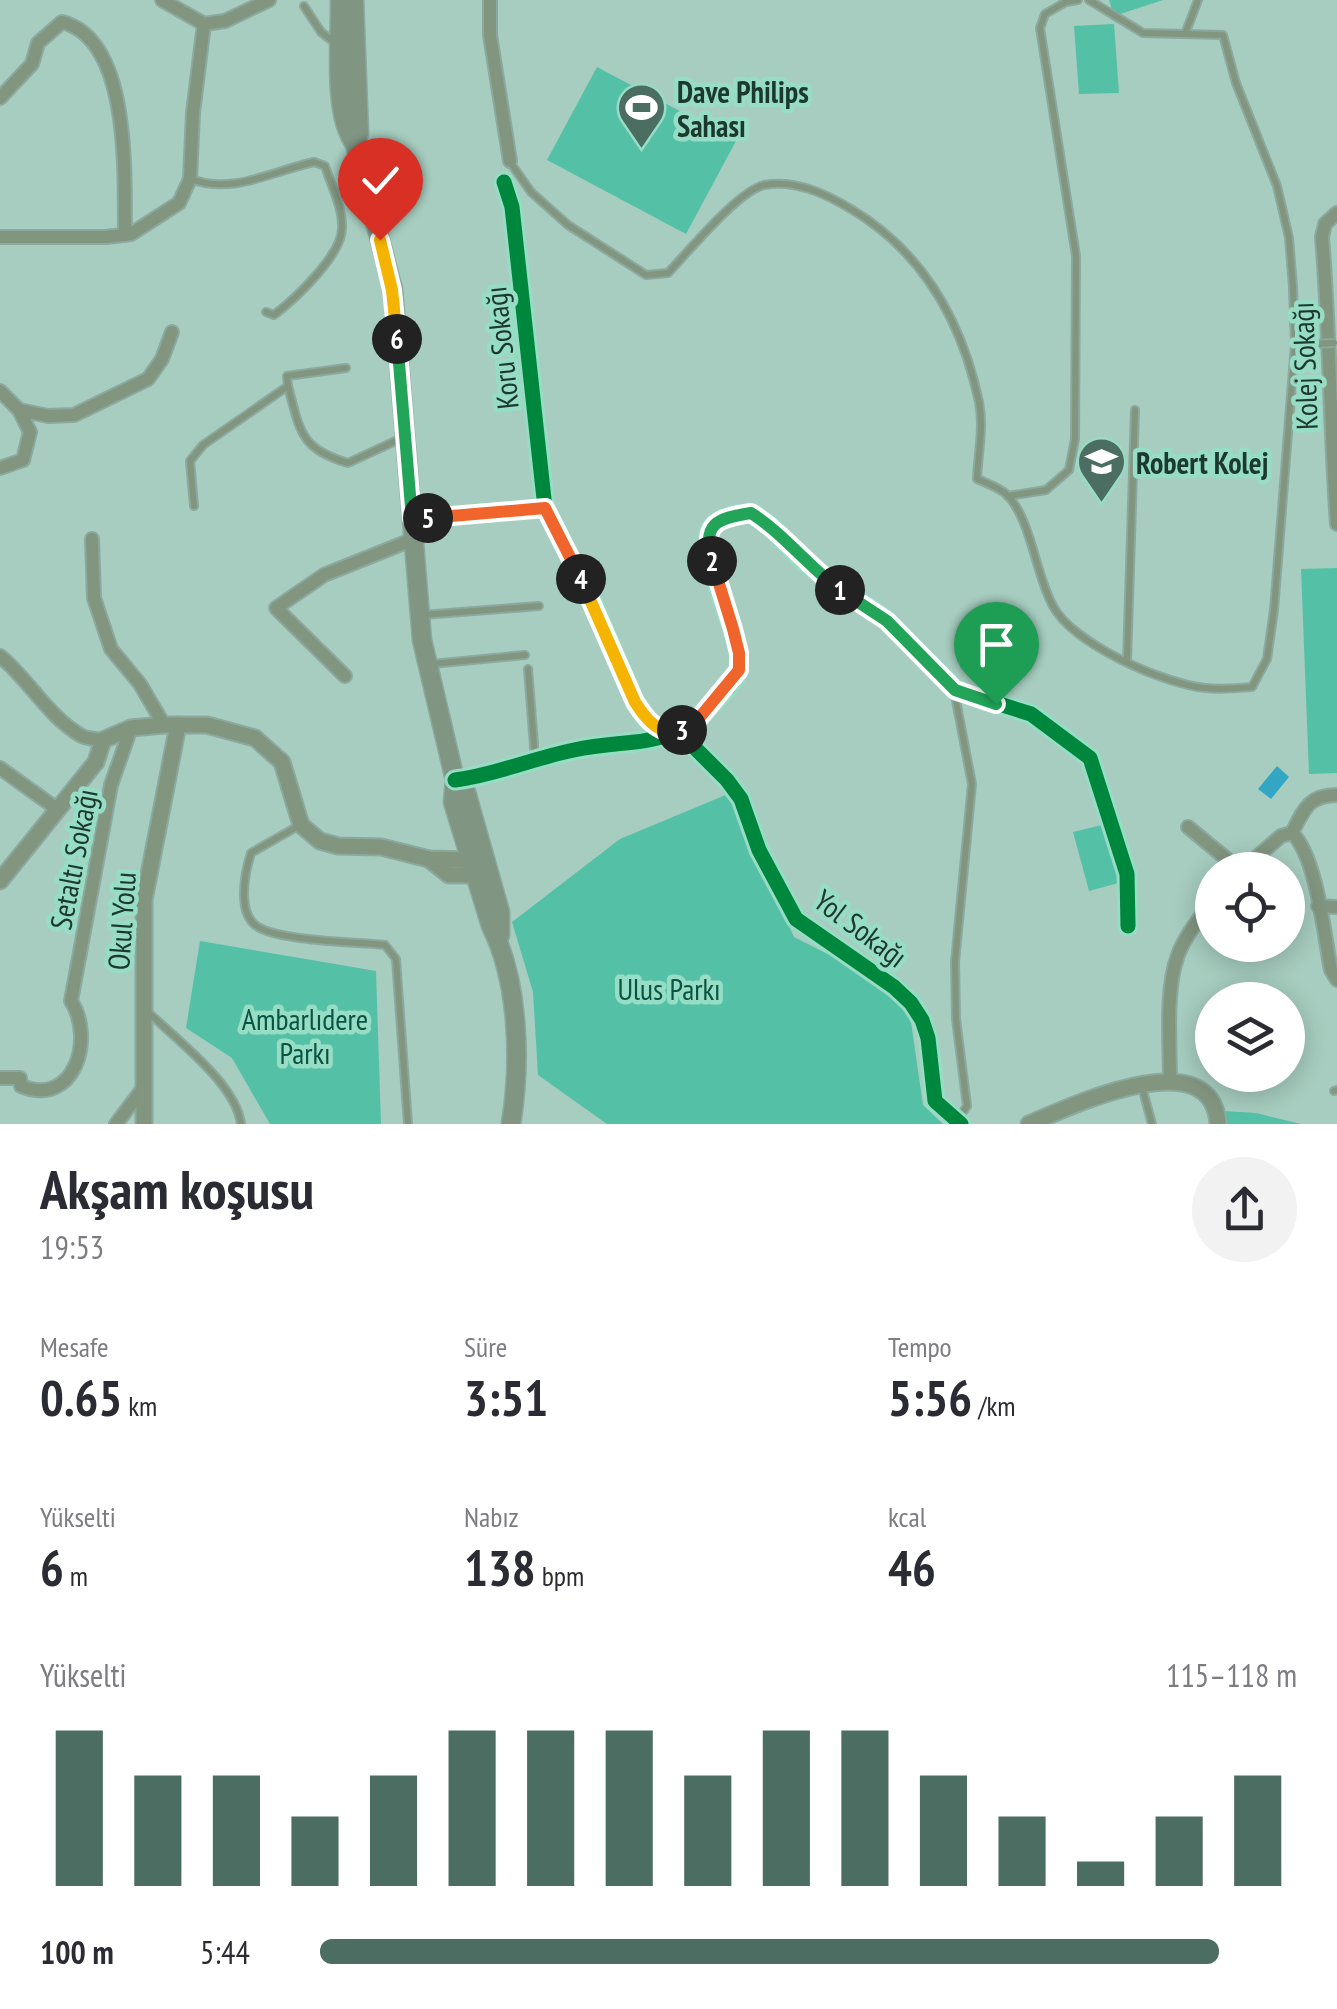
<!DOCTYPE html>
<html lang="tr">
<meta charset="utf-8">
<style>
body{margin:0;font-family:"PT Sans Narrow",sans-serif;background:#f2f2f3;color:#2b2b33;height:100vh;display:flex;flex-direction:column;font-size:38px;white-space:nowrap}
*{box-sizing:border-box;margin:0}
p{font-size:32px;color:#7c7c81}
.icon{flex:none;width:55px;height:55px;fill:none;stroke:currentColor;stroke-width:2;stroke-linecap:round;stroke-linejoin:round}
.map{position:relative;height:1124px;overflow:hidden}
.side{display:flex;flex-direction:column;background:#fff;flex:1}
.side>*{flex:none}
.controls{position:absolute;left:1195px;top:852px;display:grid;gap:20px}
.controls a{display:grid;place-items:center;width:110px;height:110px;border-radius:50%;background:#fff;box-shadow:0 5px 25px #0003;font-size:50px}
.pin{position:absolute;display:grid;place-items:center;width:85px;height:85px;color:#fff;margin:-102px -42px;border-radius:50% 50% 50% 0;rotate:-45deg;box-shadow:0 0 10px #0007}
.pin .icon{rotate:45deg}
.km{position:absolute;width:50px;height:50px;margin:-25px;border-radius:50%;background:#222;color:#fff;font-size:28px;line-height:50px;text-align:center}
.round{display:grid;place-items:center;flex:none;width:105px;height:105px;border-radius:52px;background:#f2f2f3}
.summary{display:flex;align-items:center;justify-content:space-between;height:170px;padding:0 40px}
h1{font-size:55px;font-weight:700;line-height:75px}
.stats{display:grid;grid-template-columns:repeat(3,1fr);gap:15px;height:170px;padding:10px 40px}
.stats div{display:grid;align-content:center}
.stats b{font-size:50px;font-weight:700}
.stats small{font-size:28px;font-weight:400}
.stats p{font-size:28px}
.chart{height:280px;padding:20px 40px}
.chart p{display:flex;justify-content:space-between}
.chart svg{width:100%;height:180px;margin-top:10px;stroke:#4c6d61;stroke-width:6}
ul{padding:0 40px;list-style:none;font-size:32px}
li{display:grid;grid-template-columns:160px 120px 1fr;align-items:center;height:75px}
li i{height:25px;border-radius:12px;background:#4c6d61}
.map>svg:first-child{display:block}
.green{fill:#54c1a6}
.water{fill:#32a6c3}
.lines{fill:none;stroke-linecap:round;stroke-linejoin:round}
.service-casing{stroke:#8ba99f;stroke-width:10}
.minor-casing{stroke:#8ba99f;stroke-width:16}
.tertiary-casing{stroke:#8ba99f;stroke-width:19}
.secondary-casing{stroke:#8ba99f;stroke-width:21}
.service{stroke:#81957f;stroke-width:6}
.minor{stroke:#81957f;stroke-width:12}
.tertiary{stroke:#81957f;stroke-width:15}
.secondary{stroke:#809683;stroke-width:18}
.service-bridge-casing{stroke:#8ba99f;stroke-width:10;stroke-linecap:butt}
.service-bridge{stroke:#81957f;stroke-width:6}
.cycleway-casing{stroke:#97dcc4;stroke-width:21}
.cycleway{stroke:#00873e;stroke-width:15}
.split-1-casing{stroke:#fff;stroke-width:20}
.split-2-casing{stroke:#fff;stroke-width:20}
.split-3-casing{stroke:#fff;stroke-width:20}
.split-4-casing{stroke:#fff;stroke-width:20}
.split-5-casing{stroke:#fff;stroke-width:20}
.split-6-casing{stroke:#fff;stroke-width:20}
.split-7-casing{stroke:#fff;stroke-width:20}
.split-1{stroke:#22a559;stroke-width:12}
.split-2{stroke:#22a559;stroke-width:12}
.split-3{stroke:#f0652b;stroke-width:12}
.split-4{stroke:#f5b400;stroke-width:12}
.split-5{stroke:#f0652b;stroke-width:12}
.split-6{stroke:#22a559;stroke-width:12}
.split-7{stroke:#f5b400;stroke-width:12}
.labels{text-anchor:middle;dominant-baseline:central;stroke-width:9;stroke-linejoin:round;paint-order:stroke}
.poi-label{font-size:30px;font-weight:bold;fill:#1c392f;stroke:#97dcc4;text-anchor:start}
.street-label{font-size:30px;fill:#1c392f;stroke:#97dcc4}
.park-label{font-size:30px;fill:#095441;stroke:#97dcc4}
</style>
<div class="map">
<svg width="1337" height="1124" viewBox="0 0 1337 1124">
<rect width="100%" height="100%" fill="#a6cdbf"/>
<g class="green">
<polygon points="1109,0 1163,0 1114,16"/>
<polygon points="1114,24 1119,93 1079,94 1074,26"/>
<polygon points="597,67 736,141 686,234 547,160"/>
<polygon points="1337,568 1337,773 1309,774 1301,569"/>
<polygon points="728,794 794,937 875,978 898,999 911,1022 923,1105 943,1124 607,1124 538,1075 533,992 512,922 620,839"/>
<polygon points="1106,824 1122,882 1089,891 1073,832"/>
<polygon points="200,941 376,971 381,1124 270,1124 232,1058 186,1028"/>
<polygon points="1222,1111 1256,1113 1301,1124 1224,1124"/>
</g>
<polygon class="water" points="1277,766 1289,777 1271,799 1258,789"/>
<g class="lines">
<defs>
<g id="service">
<polyline points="304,6 321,32 335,43"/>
<polyline points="1185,34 1198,0"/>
<path d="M 510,162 L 531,192 L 568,225 L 646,275 L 668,273 C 688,252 738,191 764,185 C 795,179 826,194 851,209 C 923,252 962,322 979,402 C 984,427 978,454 977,479 C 987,483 997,487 1005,493 C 1031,516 1035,574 1053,606 C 1073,644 1164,684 1205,688 C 1221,690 1237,688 1252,687 L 1267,659 L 1274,610 L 1295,345 L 1293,287 L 1289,238 L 1277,186 L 1236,83 L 1223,35 L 1143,33 L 1089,0"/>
<path d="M 191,179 C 232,195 273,171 314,162 L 325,166 C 331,185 343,208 342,228 C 342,255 295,299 274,315 L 266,312"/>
<polyline points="1295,345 1315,344"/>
<polyline points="288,386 287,376 346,368"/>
<polyline points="1008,496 1046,490 1069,470 1075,439 1076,256 1040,28 1045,14 1066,2 1078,0"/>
<path d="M 194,506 L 190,461 L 203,445 L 288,386 C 300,431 300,449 348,463 L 404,437"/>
<polyline points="422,615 539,606"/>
<polyline points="1127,662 1135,410"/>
<polyline points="431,664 525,655"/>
<polyline points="528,669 535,758"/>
<polyline points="954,690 972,784 955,962 956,1019 967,1106 957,1121"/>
<path d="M 300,825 L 251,853 C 245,872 236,914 258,927 C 280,941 356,942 385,945 L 396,959 L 408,1124"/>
<path d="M 148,1012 C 177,1040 236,1084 241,1124"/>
<polyline points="1142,1087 1152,1124"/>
<polyline points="1334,1091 1337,1090"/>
</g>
<g id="minor">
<polyline points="162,0 204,24"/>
<polyline points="490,0 490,35 510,161"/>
<path d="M 0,98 L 32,64 L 38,43 L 62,22 C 132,40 124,178 125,235"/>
<polyline points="504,182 512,207 545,508 591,599 635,702 647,720 659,730 684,737 727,780 741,799 759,850 796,919 894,987 911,1003 922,1020 928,1038 935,1101 961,1124"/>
<path d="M 1337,213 L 1325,224 L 1322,237 C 1330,333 1330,428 1337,524"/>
<polyline points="0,237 106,237 131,234 179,203 190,179 193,113 204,24 225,21 269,0"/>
<polyline points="0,391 19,410 30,432 23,460 0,468"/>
<polyline points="19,410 48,416 74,415 148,379 162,359 172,332"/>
<polyline points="412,519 545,508"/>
<polyline points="92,539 94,598 111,649 140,684 164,725"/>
<path d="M 0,656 C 28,679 48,716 80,735 C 86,739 96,739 103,740"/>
<polyline points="345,676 276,608 324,575 414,539"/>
<polyline points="0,768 57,809"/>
<path d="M 455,780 C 496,775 533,758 574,750 C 635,737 669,752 715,701 C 723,693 735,682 738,671 C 741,662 738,649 736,640 C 730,617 700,548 710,530 C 719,516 737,515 751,513 L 771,526 L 803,561 L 887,621 L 955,690 L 1031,714 L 1090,758 L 1127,874 L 1128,926"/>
<polyline points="1188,827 1240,870"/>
<path d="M 1292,833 C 1317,857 1324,935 1331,970 L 1337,980"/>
<path d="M 1242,870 L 1281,836 L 1292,833 C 1304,809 1309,795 1337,795"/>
<polyline points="1318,906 1337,907"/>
<path d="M 0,1078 L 20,1078 L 21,1086 C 75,1108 95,1038 71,1001 L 111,785 L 131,728"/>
<path d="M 1170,1080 C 1170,1044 1165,989 1178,955 C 1185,936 1199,918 1212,903"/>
<polyline points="116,1124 144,1087"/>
</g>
<g id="tertiary">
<polyline points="429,859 449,875 475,875"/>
<polyline points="0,881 96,762 103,740 131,728 164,725 207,725 255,738 282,762 301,825 320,841 338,846 381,847 429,859 471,860"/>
<polyline points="144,1124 144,900 178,725"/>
<path d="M 1029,1124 C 1071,1106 1212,1039 1218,1124"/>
</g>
<g id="secondary">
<path d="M 340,0 C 341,38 332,114 355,144 L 393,290 L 422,640 L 455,780 L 453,802 L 491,926 C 519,982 521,1062 511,1124"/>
<polyline points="354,0 359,133 355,144"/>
<polyline points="455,780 466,792 500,912 500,935"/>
</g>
</defs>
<use href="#service" class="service-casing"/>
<use href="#minor" class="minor-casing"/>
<use href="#tertiary" class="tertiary-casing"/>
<use href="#secondary" class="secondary-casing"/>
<use href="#service" class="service"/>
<use href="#minor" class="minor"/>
<use href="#tertiary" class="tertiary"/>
<use href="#secondary" class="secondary"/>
<defs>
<polyline id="service-bridge" points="1315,344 1334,343"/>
</defs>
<use href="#service-bridge" class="service-bridge-casing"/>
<use href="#service-bridge" class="service-bridge"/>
<defs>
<g id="cycleway">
<polyline points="504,182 512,207 545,508 591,599 635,702 647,720 659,730 684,737 727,780 741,799 759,850 796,919 894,987 911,1003 922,1020 928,1038 935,1101 961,1124"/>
<path d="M 455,780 C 496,775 533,758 574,750 C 635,737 669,752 715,701 C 723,693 735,682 738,671 C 741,662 738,649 736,640 C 730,617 700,548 710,530 C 719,516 737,515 751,513 L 771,526 L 803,561 L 887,621 L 955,690 L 1031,714 L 1090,758 L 1127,874 L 1128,926"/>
</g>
</defs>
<use href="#cycleway" class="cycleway-casing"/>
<use href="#cycleway" class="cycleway"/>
</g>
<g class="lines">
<defs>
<polyline id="split-1" points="840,590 887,621 955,690 996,704"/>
<path id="split-2" d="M 712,561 C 701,523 718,518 751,513 C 784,534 808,566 840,590"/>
<polyline id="split-3" points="682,730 695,723 739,670 739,653 733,629 712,561"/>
<path id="split-4" d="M 581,579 L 635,702 C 646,719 654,729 674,734 L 682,730"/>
<polyline id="split-5" points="428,518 545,508 581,579"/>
<polyline id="split-6" points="397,339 412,519 428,518"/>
<polyline id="split-7" points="380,240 392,290 397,339"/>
</defs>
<use href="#split-1" class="split-1-casing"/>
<use href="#split-2" class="split-2-casing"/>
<use href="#split-3" class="split-3-casing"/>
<use href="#split-4" class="split-4-casing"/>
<use href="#split-5" class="split-5-casing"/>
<use href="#split-6" class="split-6-casing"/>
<use href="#split-7" class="split-7-casing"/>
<use href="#split-1" class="split-1"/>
<use href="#split-2" class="split-2"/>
<use href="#split-3" class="split-3"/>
<use href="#split-4" class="split-4"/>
<use href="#split-5" class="split-5"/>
<use href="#split-6" class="split-6"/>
<use href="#split-7" class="split-7"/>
</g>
<defs>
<symbol id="stadium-pin" viewBox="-11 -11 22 30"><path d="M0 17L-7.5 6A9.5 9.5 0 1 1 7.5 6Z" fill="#4c6d61" stroke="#97dcc4"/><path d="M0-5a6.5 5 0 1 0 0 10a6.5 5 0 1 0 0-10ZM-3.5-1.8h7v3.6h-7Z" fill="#fff"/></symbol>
<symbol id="school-pin" viewBox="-11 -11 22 30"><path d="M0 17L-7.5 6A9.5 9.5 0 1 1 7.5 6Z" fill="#4c6d61" stroke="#97dcc4"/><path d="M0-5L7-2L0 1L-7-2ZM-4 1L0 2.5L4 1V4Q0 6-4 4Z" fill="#fff"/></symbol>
</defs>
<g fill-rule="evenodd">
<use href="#stadium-pin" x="614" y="80" width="55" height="75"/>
<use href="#school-pin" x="1074" y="434" width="55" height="75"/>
</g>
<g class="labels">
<g class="poi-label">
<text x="677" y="91">Dave Philips<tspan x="677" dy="34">Sahası</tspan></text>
<text x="1136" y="462">Robert Kolej</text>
</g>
<g class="street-label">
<text transform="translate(501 348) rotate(-96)">Koru Sokağı</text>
<text transform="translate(1304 366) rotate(-92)">Kolej Sokağı</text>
<text transform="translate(73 859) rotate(-79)">Setaltı Sokağı</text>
<text transform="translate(121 921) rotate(-86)">Okul Yolu</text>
<text transform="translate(861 928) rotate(37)">Yol Sokağı</text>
</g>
<g class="park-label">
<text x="669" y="988">Ulus Parkı</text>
<text x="305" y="1018">Ambarlıdere<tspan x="305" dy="34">Parkı</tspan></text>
</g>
</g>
</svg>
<div class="controls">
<a><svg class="icon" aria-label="locate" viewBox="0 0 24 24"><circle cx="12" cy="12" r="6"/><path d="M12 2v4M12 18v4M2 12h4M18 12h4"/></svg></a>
<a><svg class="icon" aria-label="layers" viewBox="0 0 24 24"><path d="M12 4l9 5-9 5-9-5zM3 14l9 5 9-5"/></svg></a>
</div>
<div class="pin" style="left:996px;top:704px;background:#1e9e55"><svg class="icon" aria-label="arrive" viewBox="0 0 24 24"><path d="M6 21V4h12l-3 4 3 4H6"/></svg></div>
<div class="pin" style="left:380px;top:240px;background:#d93025"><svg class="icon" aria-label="check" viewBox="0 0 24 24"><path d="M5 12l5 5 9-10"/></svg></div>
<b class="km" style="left:840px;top:590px">1</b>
<b class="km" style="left:712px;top:561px">2</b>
<b class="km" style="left:682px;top:730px">3</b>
<b class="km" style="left:581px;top:579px">4</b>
<b class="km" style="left:428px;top:518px">5</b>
<b class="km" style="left:397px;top:339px">6</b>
</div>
<section class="side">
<div class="summary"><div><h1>Akşam koşusu</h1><p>19:53</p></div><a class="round"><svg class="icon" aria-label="share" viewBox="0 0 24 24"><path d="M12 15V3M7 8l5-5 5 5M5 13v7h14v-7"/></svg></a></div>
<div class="stats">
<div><p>Mesafe</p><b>0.65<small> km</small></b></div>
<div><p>Süre</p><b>3:51</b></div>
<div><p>Tempo</p><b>5:56<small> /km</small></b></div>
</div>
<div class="stats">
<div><p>Yükselti</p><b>6<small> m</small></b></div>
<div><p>Nabız</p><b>138<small> bpm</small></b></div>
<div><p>kcal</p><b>46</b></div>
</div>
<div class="chart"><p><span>Yükselti</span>115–118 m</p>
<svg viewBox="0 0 160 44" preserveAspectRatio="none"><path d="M5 44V6M15 44V17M25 44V17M35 44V27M45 44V17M55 44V6M65 44V6M75 44V6M85 44V17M95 44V6M105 44V6M115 44V17M125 44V27M135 44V38M145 44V27M155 44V17"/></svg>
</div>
<ul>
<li><b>100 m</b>5:44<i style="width:92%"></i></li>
</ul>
</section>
